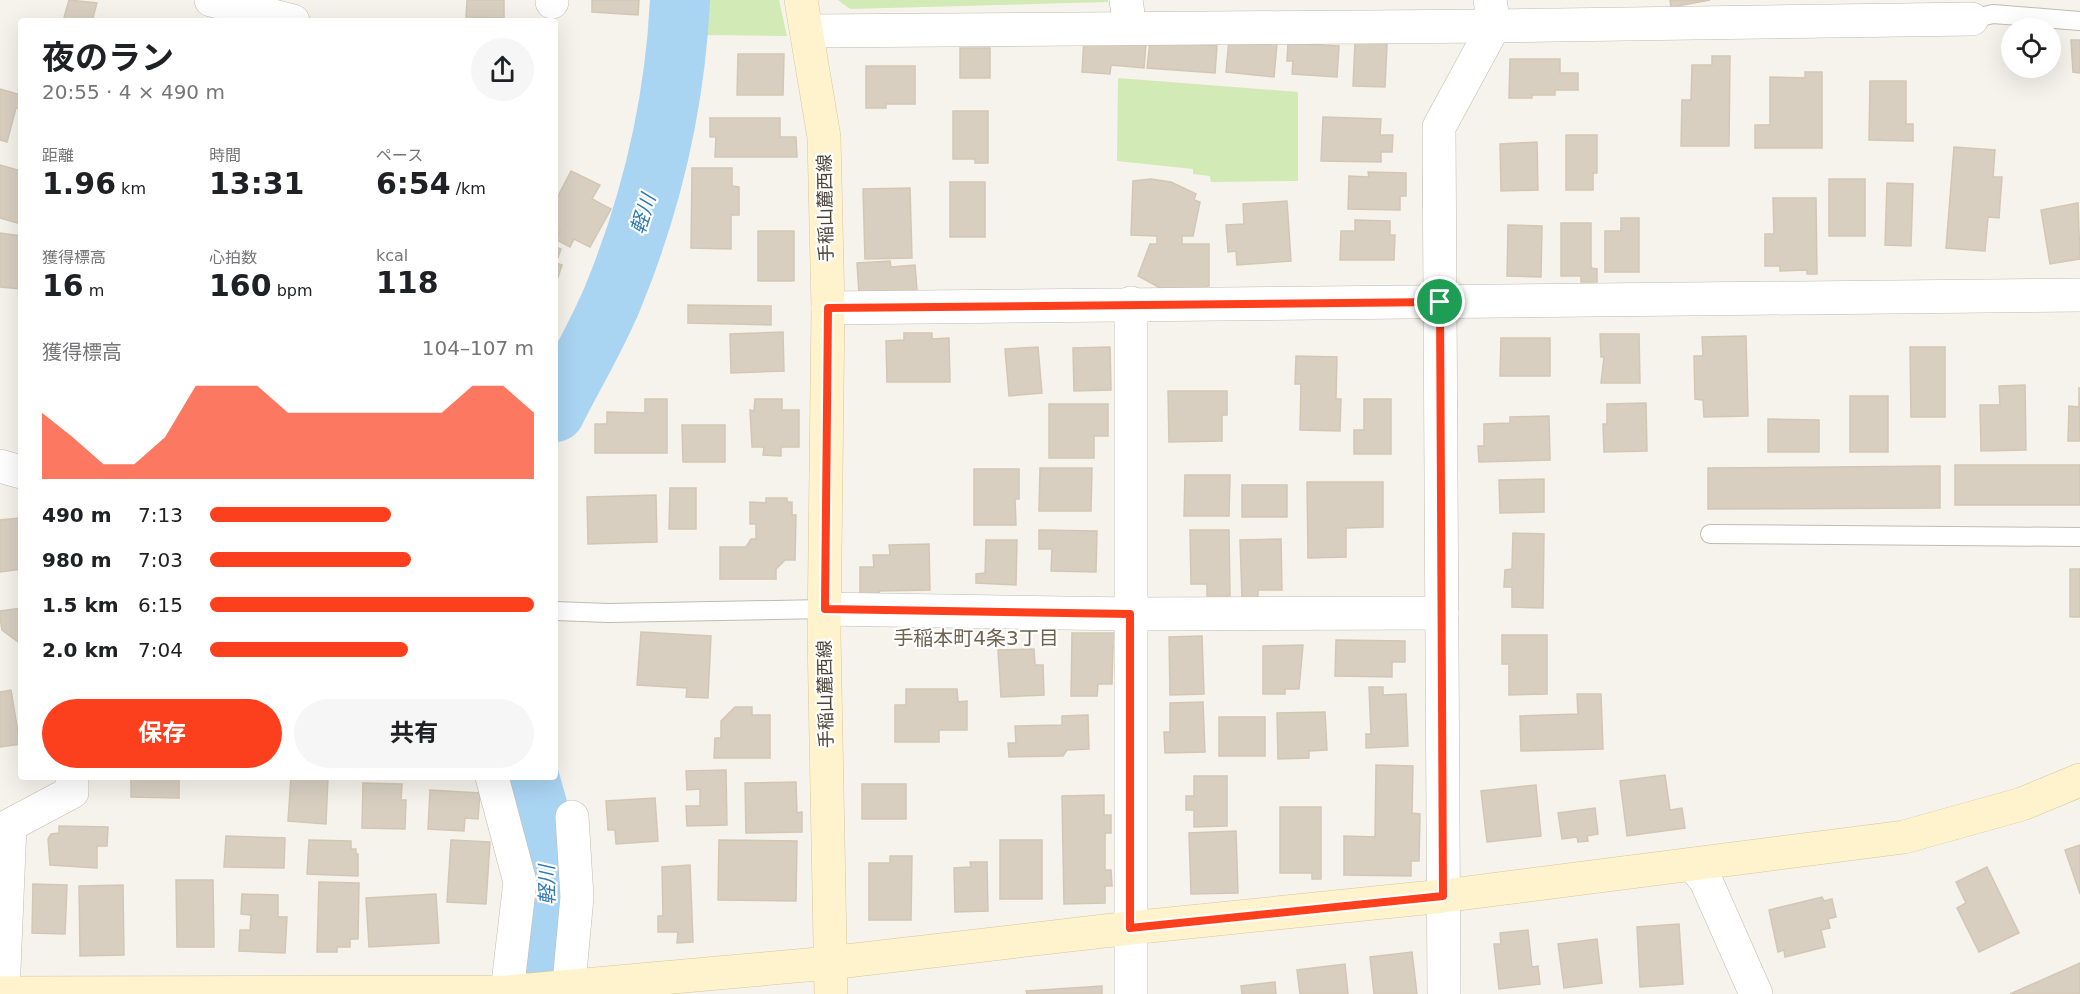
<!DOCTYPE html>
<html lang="ja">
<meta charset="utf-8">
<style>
body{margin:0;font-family:"DejaVu Sans","Noto Sans JP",sans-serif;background:#f6f6f6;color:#202124;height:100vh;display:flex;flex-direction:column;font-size:22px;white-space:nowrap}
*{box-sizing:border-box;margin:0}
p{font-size:20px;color:#757577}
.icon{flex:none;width:33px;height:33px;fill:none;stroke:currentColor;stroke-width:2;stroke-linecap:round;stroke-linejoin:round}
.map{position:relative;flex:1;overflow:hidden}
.sheet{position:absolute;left:18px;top:18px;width:540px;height:762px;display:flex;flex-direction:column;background:#fff;border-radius:6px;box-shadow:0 6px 24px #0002}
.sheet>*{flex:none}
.fabs{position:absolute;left:2001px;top:18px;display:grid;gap:12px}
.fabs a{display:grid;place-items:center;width:60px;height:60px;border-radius:50%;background:#fff;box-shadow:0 6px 24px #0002;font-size:30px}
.pin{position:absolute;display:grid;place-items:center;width:51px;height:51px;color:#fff;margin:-26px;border:3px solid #fff;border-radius:50%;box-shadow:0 2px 6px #0007}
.round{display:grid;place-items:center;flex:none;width:63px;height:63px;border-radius:32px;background:#f6f6f6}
.overview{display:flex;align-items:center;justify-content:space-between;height:102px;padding:0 24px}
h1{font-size:33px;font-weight:700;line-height:45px}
.stats{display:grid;grid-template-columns:repeat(3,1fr);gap:9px;height:102px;padding:6px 24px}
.stats div{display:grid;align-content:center}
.stats b{font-size:30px;font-weight:700}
.stats small{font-size:16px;font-weight:400}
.stats p{font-size:16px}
.chart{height:168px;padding:12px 24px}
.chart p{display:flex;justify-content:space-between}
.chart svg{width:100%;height:108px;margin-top:6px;fill:#fc3f1d;opacity:.7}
.action{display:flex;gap:12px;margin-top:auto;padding:12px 24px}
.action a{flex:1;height:69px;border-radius:36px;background:#fc3f1d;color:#fff;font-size:24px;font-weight:700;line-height:69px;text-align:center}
.action a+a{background:#f6f6f6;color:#202124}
ul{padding:0 24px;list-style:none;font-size:20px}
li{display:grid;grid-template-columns:96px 72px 1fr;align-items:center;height:45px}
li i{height:15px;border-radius:8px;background:#fc3f1d}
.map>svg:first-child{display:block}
.green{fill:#d2eab5}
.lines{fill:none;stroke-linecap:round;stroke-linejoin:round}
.river{stroke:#a9d4f2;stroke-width:60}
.building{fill:#d8cfc1;stroke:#d3c7b4;stroke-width:1.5}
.lane-casing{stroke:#c2bbae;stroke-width:20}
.street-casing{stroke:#c2bbae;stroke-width:34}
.secondary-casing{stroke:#d6c79b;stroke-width:34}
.lane{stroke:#fff;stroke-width:18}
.street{stroke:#fff;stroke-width:33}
.secondary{stroke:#fff3cd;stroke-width:33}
.route-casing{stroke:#fff;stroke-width:12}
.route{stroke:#fc3f1d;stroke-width:8}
.labels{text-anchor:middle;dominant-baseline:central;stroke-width:4.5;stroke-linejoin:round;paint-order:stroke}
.street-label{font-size:18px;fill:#4b4439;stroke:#fff}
.water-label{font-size:20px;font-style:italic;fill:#2e7ab2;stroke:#fff}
.neighbourhood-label{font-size:20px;fill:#6e6250;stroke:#fff}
</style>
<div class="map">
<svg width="2080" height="994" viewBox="0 0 2080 994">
<rect width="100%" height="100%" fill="#f6f3ec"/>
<g class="green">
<polygon points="700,0 779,0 787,36 699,35"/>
<polygon points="838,0 1108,0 1108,2 850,9"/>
<polygon points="1118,78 1298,92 1298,181 1211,182 1210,176 1193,174 1193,169 1117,161"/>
</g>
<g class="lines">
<g class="river">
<path d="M 555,412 C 574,374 597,336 613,297 C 652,202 675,103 680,0"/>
<path d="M 529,777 C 535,799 543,822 546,845 C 552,892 551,948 540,994"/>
</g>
</g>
<g class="building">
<polygon points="69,0 97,3 92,21 63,21"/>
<polygon points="467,0 504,0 504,18 466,17"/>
<polygon points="592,0 639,0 638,15 592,12"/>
<polygon points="1670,0 1710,0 1671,7"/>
<polygon points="1084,38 1146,43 1144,68 1111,65 1110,74 1082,72"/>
<polygon points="1229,39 1277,44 1274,77 1226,72"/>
<polygon points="2071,40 2080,40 2080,73 2073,72"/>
<polygon points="1150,41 1217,46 1215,73 1147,68"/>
<polygon points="1288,43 1339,46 1337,77 1292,74 1293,61 1287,61"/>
<polygon points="1355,43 1387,44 1385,87 1353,86"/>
<rect x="960" y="48" width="30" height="30"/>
<polygon points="738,54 784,54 783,95 737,95"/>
<polygon points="1712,56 1730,56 1729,146 1681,146 1682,100 1691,100 1692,65 1712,65"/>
<polygon points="1510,59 1560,59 1560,73 1578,73 1578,90 1555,90 1555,95 1532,95 1532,98 1509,98"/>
<polygon points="866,66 915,66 915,104 886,104 886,108 866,108"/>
<polygon points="1805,72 1822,72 1822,148 1755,148 1755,125 1770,125 1770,77 1805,78"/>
<polygon points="1870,81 1906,81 1906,124 1913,124 1913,141 1869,140"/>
<polygon points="0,89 21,95 21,109 16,108 7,142 0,140"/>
<polygon points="953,111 988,111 988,163 975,163 975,159 953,159"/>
<polygon points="1323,117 1381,119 1380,135 1393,135 1392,152 1381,152 1381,162 1321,161"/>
<polygon points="710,118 780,118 780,137 796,137 797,157 715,157 716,137 710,137"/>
<polygon points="1566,135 1597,135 1597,173 1593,173 1593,190 1566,190"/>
<polygon points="1537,142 1538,190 1501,191 1500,144"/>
<polygon points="1954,147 1995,150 1993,177 2002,177 1999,218 1988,217 1985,251 1946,248"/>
<polygon points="0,165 21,171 21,224 0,218"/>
<polygon points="692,168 732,168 732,186 739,187 739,215 731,215 731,249 691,248"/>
<polygon points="571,171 600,185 592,199 611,209 590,247 574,239 570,247 555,239 560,231 555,229 555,202"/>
<polygon points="1368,172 1406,173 1406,196 1400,196 1400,210 1348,209 1349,176 1369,177"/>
<polygon points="1151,179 1171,182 1196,194 1194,200 1200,202 1193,236 1182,236 1182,244 1209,244 1209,286 1195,290 1162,289 1138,276 1150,244 1157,244 1157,236 1131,235 1133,181"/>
<rect x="1829" y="179" width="36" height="57"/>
<rect x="950" y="182" width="35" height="55"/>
<polygon points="1887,183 1913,184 1911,246 1885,245"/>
<polygon points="910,188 912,258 865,259 863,189"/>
<polygon points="1773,198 1816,198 1817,274 1807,274 1807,270 1780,271 1780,266 1765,266 1765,234 1774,234"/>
<polygon points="1287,201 1291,261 1237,265 1236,251 1228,252 1226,225 1244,224 1243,204"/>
<polygon points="2078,203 2080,259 2050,264 2041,210"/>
<polygon points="1621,218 1639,218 1639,272 1605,272 1605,231 1621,231"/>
<polygon points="1355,220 1390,221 1390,235 1395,235 1394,260 1340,260 1341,231 1355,231"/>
<polygon points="1561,223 1591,223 1591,268 1597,269 1597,282 1581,282 1581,276 1561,276"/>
<polygon points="1508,225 1542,226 1541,277 1507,276"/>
<rect x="758" y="231" width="36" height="50"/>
<polygon points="0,233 21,236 21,289 0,287"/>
<polygon points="555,247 561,249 556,263 562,265 558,277 555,276"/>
<polygon points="890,261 891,267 915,265 917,290 859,294 857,263"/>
<polygon points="688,305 771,306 771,325 688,323"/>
<polygon points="783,332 784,371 731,373 730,334"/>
<polygon points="904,333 932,333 932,339 949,338 950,382 887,382 886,341 904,340"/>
<polygon points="1600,334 1639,334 1640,383 1601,383 1604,357 1601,357"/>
<polygon points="1746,336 1748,416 1704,417 1703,400 1695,399 1694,356 1703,356 1702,337"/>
<polygon points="1501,338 1550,338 1550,376 1500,376"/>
<polygon points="1038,347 1042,393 1009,396 1005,349"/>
<polygon points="1110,347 1111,390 1074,391 1073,348"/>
<polygon points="1910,347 1945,347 1945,417 1911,417"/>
<polygon points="1296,356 1337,357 1336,399 1341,399 1340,431 1300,430 1301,384 1295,384"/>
<polygon points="2025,385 2026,450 1981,451 1980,405 2000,405 1999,386"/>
<polygon points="2079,387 2080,441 2068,441 2069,406 2079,407"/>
<polygon points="1168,391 1227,391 1227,415 1222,415 1222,441 1169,442"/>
<rect x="1850" y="396" width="38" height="56"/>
<polygon points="645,399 667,399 667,453 595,453 595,424 607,424 607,412 645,413"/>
<polygon points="755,399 782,399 782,410 799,410 799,447 781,447 781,456 763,455 764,447 752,447 750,410 754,411"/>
<polygon points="1364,399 1391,399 1391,454 1354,454 1354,430 1364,430"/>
<polygon points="1646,403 1647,451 1604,452 1603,424 1607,424 1607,404"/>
<polygon points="1049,404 1108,404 1108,436 1094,436 1094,458 1049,458"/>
<polygon points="1549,416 1550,460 1479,462 1478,446 1484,446 1484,424 1510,423 1510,417"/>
<polygon points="1768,419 1819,420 1819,452 1768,452"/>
<polygon points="682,425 725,425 725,462 683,462"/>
<rect x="1955" y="465" width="125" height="40"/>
<polygon points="1940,466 1940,508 1708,509 1708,468"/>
<polygon points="1040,468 1092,468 1091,511 1039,511"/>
<polygon points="974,469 1019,469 1019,499 1015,499 1016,525 974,525"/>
<polygon points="1185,475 1230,475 1229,516 1184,516"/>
<polygon points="1544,479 1544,512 1500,513 1499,480"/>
<polygon points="1307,482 1383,482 1383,527 1346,528 1346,557 1308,558"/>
<rect x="1242" y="485" width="45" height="32"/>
<polygon points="670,488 696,488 696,529 669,529"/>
<polygon points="656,495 657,542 588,544 587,497"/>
<polygon points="766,498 787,498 787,502 792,502 792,515 796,515 795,560 785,560 776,569 776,579 720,579 720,547 746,547 751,539 756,539 756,524 750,524 750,502 766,503"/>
<polygon points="19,518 21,569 0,572 0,520"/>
<polygon points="1039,530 1097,531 1096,572 1051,571 1052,549 1039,549"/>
<polygon points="1190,530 1229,530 1230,596 1207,596 1207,584 1191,584"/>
<polygon points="1513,533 1544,534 1543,608 1512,607 1512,587 1504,587 1505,570 1512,569"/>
<polygon points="1281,539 1282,590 1258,590 1258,598 1242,599 1240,540"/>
<polygon points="986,540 1017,540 1016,585 976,583 976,574 985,573"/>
<polygon points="929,544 930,590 879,591 879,596 860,596 860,567 874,567 873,555 890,555 889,545"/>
<rect x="2070" y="569" width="10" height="48"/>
<polygon points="21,608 21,644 2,630 0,617 0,611"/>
<polygon points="641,632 711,636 708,698 686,697 687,688 637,685"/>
<polygon points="1072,633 1120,633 1120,647 1113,647 1112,684 1098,684 1097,696 1071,696"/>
<polygon points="1502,635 1547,635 1547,694 1509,695 1509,664 1502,664"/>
<polygon points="1202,636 1204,694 1170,695 1169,637"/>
<polygon points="1336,640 1405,641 1405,662 1392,662 1392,677 1335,676"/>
<polygon points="1303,645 1299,689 1285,689 1285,694 1263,694 1263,646"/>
<polygon points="1034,649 1035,665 1043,665 1044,695 1001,697 998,650"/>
<polygon points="1369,687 1383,687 1383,695 1406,694 1408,746 1366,748 1366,734 1371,734"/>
<polygon points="906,689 957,689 958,702 967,701 967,730 939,730 939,742 895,742 895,705 906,705"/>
<polygon points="11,690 20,744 0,747 0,692"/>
<polygon points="1577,694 1601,694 1603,749 1521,751 1520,716 1578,714"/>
<polygon points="1203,702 1205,752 1165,753 1164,732 1170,732 1170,703"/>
<polygon points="735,707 752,707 752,715 770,715 770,758 714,758 715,738 721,738 721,721"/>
<polygon points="1325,712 1327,750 1309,751 1309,758 1278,759 1277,713"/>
<polygon points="1088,715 1089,749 1067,750 1063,756 1009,757 1008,743 1016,743 1015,726 1062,725 1062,716"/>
<rect x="1219" y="717" width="46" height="39"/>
<polygon points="1376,765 1413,766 1412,813 1420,814 1419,861 1411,861 1411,876 1344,875 1344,836 1375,837"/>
<polygon points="726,770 727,825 687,826 686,806 700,806 700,789 687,790 686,771"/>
<polygon points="1665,775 1670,810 1682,808 1685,828 1627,836 1620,781"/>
<polygon points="1194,776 1227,776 1227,826 1194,827 1194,810 1186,810 1186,796 1194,796"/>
<polygon points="131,777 179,777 179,798 131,797"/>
<polygon points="291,777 328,777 326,824 288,821"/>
<polygon points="796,782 797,813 802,812 802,832 746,833 745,783"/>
<polygon points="363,783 402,784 401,800 406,800 405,829 362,828"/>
<rect x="862" y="784" width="44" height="35"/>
<polygon points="1536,785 1541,836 1487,842 1481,791"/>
<polygon points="430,790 480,793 478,819 465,818 464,831 428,829"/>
<polygon points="1104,795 1104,815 1111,815 1111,833 1105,833 1105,870 1111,870 1112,886 1105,886 1105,903 1064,904 1062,796"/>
<polygon points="655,798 658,841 616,844 615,830 608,830 606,801"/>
<polygon points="1280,807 1321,807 1321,879 1312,879 1312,873 1280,873"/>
<polygon points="1595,808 1598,834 1587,836 1588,841 1578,842 1577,837 1562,839 1558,813"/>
<polygon points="59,826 108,827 107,846 97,846 97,868 50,865 48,839 51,834 59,833"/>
<polygon points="1236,831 1238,893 1191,894 1189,833"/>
<polygon points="226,836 285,838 284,868 224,867"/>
<polygon points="309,840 351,841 351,849 356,849 356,854 358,854 358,876 307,874"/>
<polygon points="451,840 490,842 486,904 447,902"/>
<polygon points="719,840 797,841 796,901 718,900"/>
<rect x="1000" y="840" width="42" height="59"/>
<polygon points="2080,845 2080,894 2065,850"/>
<polygon points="890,856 912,856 911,920 869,920 869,863 890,863"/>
<polygon points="970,862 987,862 988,911 955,912 954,868 971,867"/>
<polygon points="690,865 693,942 677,943 678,932 658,932 658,916 663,916 662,867"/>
<polygon points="1987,867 2019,933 1979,952 1957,908 1966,903 1956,882"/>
<polygon points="176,880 213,880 214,947 177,947"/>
<polygon points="319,882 359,883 358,939 350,939 350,947 337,947 337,952 317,952"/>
<polygon points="33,884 67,885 65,934 32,933"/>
<polygon points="123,885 124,955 80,956 79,886"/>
<polygon points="242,894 278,895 278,917 287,917 285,953 239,951 240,930 250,930 251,915 241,914"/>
<polygon points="436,894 439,943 369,947 366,898"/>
<polygon points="1822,897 1824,901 1832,899 1836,917 1828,919 1830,928 1821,930 1825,947 1785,957 1784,950 1778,952 1769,910"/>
<polygon points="1679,924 1683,984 1640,987 1637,927"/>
<polygon points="1528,930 1532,967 1538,966 1540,984 1499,989 1494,944 1501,944 1500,933"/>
<polygon points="1597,939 1602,983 1564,988 1558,944"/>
<polygon points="1412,952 1417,994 1374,994 1370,957"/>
<polygon points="2080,963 2080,994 2010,994"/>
<polygon points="1345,964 1348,994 1300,994 1297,970"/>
<polygon points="1275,982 1276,994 1242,994 1241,986"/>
<polygon points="1102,986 1102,994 1027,994 1026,991"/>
</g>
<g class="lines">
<defs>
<g id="lane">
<polyline points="1972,19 1993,14 2080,21"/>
<polyline points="1710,534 2080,537"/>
<polyline points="555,611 608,613 825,609"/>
</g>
<g id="street">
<polyline points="211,0 293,21"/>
<polyline points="552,0 552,2"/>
<polyline points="1126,0 1130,28"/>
<polyline points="807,31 1494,26 1972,19"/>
<polyline points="828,308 2080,295"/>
<polyline points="0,466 21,472"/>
<polyline points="825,609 1130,614 1442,613"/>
<polyline points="492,777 520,882 507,992"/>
<polyline points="1694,866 1706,881 1756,994"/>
<polyline points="3,993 10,825 72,792 72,777"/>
<polyline points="568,994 577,897 572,817"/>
<polyline points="1131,994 1131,303"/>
<polyline points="1444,994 1439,127 1494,26 1490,0"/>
</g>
<g id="secondary">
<polyline points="801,0 824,137 828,308 824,635 831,994"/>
<polyline points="0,993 507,992 829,963 1130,928 1443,896 1904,837 2022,804 2080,780"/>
</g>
</defs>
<use href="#lane" class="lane-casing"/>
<use href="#street" class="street-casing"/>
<use href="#secondary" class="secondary-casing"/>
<use href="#lane" class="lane"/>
<use href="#street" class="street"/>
<use href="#secondary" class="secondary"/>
</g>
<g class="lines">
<defs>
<polygon id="route" points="1440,302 1443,896 1130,928 1130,614 825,609 828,308"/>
</defs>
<use href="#route" class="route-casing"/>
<use href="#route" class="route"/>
</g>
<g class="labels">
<g class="street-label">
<text transform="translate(825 208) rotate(-91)">手稲山麓西線</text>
<text transform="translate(825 694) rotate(-91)">手稲山麓西線</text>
</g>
<g class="water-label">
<text transform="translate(643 214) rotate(-73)">軽川</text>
<text transform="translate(547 885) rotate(-91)">軽川</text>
</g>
<g class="neighbourhood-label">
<text x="976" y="638">手稲本町4条3丁目</text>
</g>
</g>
</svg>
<div class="fabs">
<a><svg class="icon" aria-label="locate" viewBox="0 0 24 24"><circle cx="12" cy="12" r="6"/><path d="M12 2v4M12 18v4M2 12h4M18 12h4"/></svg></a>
</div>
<div class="pin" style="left:1440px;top:302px;background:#1e9e55"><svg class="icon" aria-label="arrive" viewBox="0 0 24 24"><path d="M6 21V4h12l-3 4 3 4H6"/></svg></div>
<section class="sheet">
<div class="overview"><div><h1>夜のラン</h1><p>20:55 · 4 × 490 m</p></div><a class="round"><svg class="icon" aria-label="share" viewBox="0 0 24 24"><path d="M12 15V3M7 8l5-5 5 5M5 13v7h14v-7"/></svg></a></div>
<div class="stats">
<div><p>距離</p><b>1.96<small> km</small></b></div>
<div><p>時間</p><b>13:31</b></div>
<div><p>ペース</p><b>6:54<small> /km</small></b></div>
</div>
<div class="stats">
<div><p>獲得標高</p><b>16<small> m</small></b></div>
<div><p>心拍数</p><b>160<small> bpm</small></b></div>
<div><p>kcal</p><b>118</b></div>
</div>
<div class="chart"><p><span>獲得標高</span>104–107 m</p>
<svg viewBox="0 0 160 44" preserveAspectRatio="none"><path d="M0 44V17L10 27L20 38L30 38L40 27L50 6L60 6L70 6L80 17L90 17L100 17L110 17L120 17L130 17L140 6L150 6L160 17V44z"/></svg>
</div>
<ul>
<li><b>490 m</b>7:13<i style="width:56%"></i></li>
<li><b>980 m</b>7:03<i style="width:62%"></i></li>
<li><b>1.5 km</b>6:15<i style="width:100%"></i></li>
<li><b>2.0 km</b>7:04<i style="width:61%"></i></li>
</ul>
<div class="action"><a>保存</a><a>共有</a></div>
</section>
</div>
